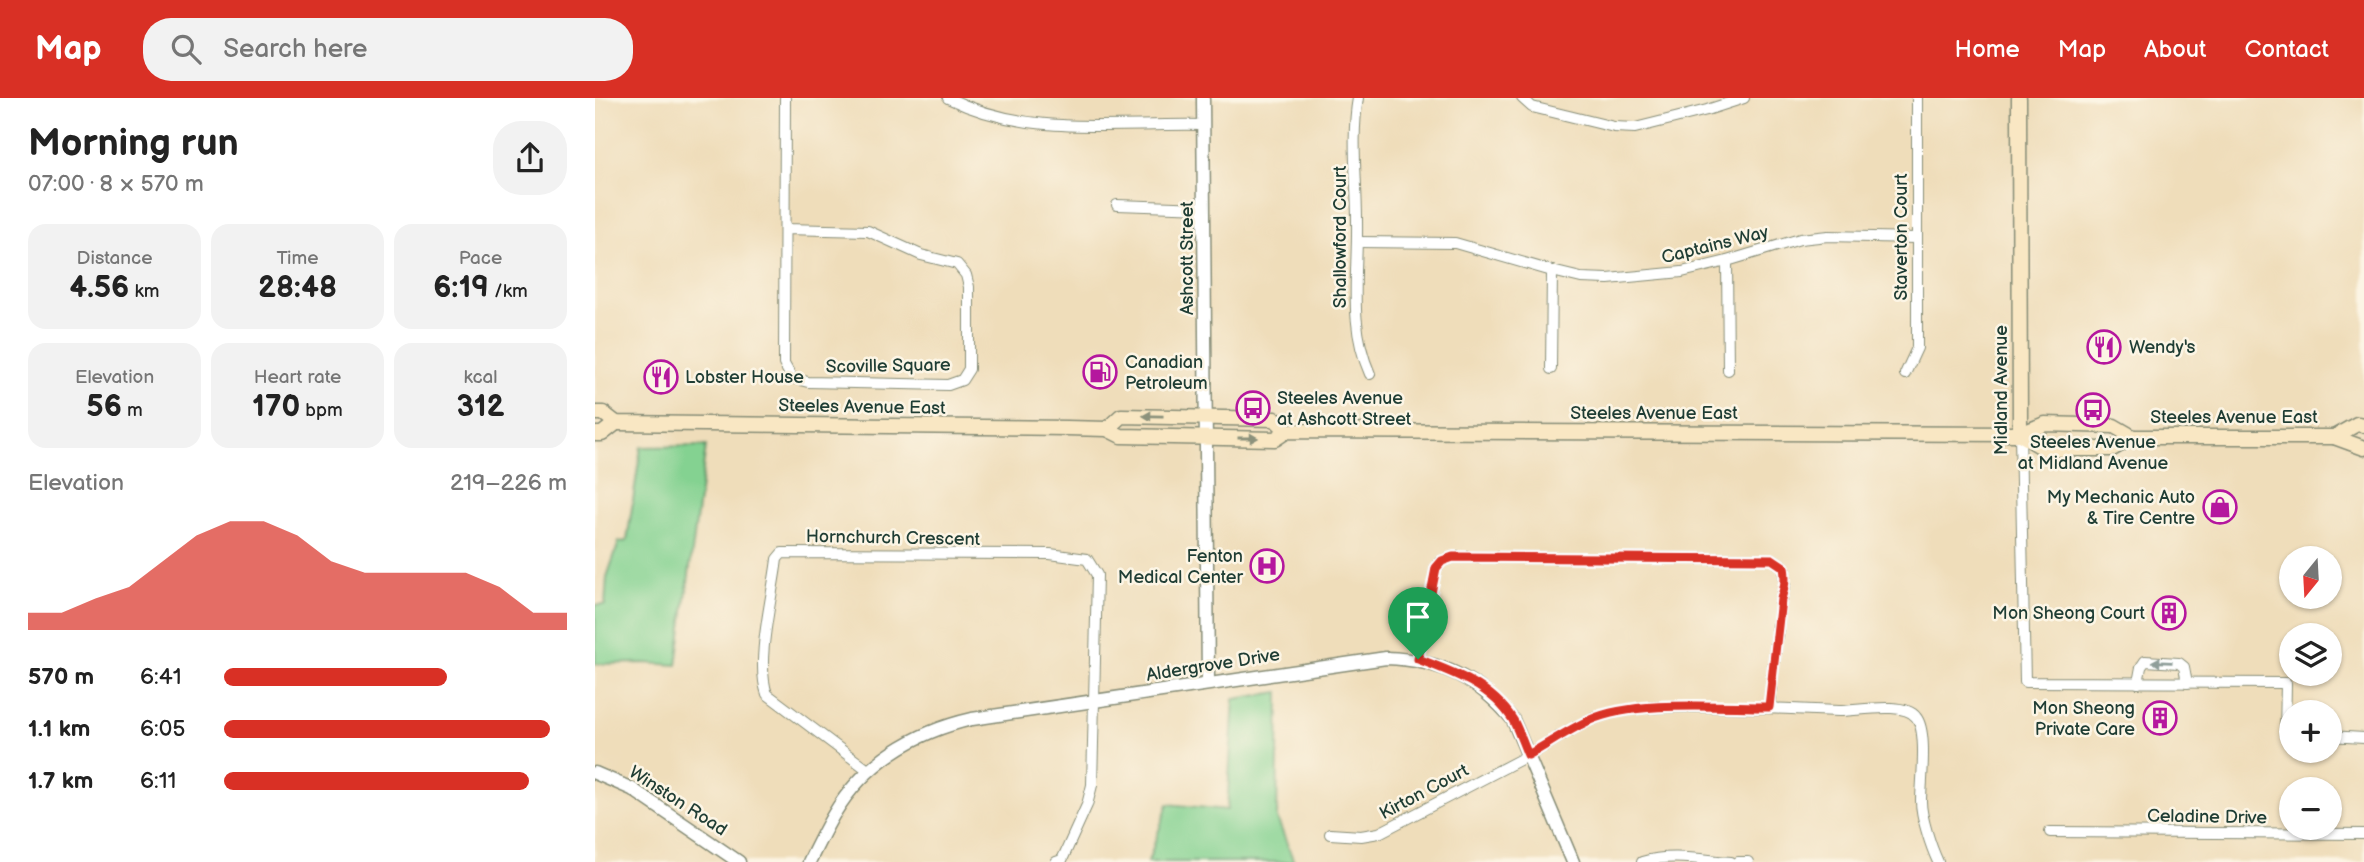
<!DOCTYPE html>
<meta charset="utf-8">
<style>
body{margin:0;font-family:"Balsamiq Sans",sans-serif;background:#f2f2f2;color:#222;height:100vh;display:flex;flex-direction:column;font-size:26px;white-space:nowrap}
*{box-sizing:border-box;margin:0}
p{font-size:23px;color:#767676}
.icon{flex:none;width:38px;height:38px;fill:none;stroke:currentColor;stroke-width:2;stroke-linecap:round;stroke-linejoin:round}
.map{position:relative;flex:1;overflow:hidden}
.details{display:flex;flex-direction:column;background:#fff;width:595px}
.details>*{flex:none}
.needle{width:46px;rotate:198deg}
.controls{position:absolute;left:1684px;top:448px;display:grid;gap:14px}
.controls a{display:grid;place-items:center;width:63px;height:63px;border-radius:50%;background:#fff;box-shadow:0 2px 5px #0004;font-size:35px}
.pin{position:absolute;display:grid;place-items:center;width:60px;height:60px;color:#fff;margin:-72px -30px;border-radius:50% 50% 50% 0;rotate:-45deg;box-shadow:0 0 7px #0007}
.pin .icon{rotate:45deg}
.round{display:grid;place-items:center;flex:none;width:74px;height:74px;border-radius:28px;background:#f2f2f2}
.headline{display:flex;align-items:center;justify-content:space-between;height:119px;padding:0 28px}
h1{font-size:38px;font-weight:700;line-height:52px}
.stats{display:grid;grid-template-columns:repeat(3,1fr);gap:10px;height:119px;padding:7px 28px}
.stats div{display:grid;align-content:center;border-radius:18px;background:#f2f2f2;text-align:center}
.stats b{font-size:30px;font-weight:700}
.stats small{font-size:19px;font-weight:400}
.stats p{font-size:19px}
.chart{height:196px;padding:14px 28px}
.chart p{display:flex;justify-content:space-between}
.chart svg{width:100%;height:126px;margin-top:7px;fill:#d93025;opacity:.7}
ul{padding:0 28px;list-style:none;font-size:23px}
li{display:grid;grid-template-columns:112px 84px 1fr;align-items:center;height:52px}
li i{height:18px;border-radius:9px;background:#d93025}
header{display:flex;align-items:center;gap:42px;box-sizing:border-box;height:98px;padding:0 35px;background:#d93025;color:#fff}
header strong{font-size:33px}
nav{display:flex;gap:38px;margin-inline-start:auto;font-size:24px}
.search{width:490px;height:63px;background:#f2f2f2;display:flex;align-items:center;gap:18px;box-sizing:border-box;padding:0 24px;border-radius:28px;color:#767676;font-size:26px}
main{display:flex;flex:1;min-height:0}
.map>svg:first-child{display:block}
.green{fill:#84d291;stroke:#528862;stroke-width:2}
.lines{fill:none;stroke-linecap:round;stroke-linejoin:round}
.minor-casing{stroke:#878d77;stroke-width:12}
.tertiary-casing{stroke:#878d77;stroke-width:15}
.secondary-casing{stroke:#878d77;stroke-width:17}
.minor{stroke:#fff;stroke-width:10}
.tertiary{stroke:#fff;stroke-width:12}
.secondary{stroke:#f9e7c3;stroke-width:14}
.oneway{fill:#8c927c}
.oneway2{fill:#8f9e9a}
.route-casing{stroke:#fff;stroke-width:14}
.route{stroke:#d93025;stroke-width:9}
.labels{text-anchor:middle;dominant-baseline:central;stroke-width:5;stroke-linejoin:round;paint-order:stroke}
.street-label{font-size:18px;fill:#1f3d34;stroke:#fcf5e5}
.poi-label{font-size:18px;fill:#1f3d34;stroke:#fcf5e5;text-anchor:start}
</style>
<header>
<strong>Map</strong>
<div class="search"><svg class="icon" aria-label="search" viewBox="0 0 24 24"><circle cx="10" cy="10" r="6"/><path d="M15 15l6 6"/></svg>Search here</div>
<nav><a>Home</a><a>Map</a><a>About</a><a>Contact</a></nav>
</header>
<main>
<section class="details">
<div class="headline"><div><h1>Morning run</h1><p>07:00 · 8 × 570 m</p></div><a class="round"><svg class="icon" aria-label="share" viewBox="0 0 24 24"><path d="M12 15V3M7 8l5-5 5 5M5 13v7h14v-7"/></svg></a></div>
<div class="stats">
<div><p>Distance</p><b>4.56<small> km</small></b></div>
<div><p>Time</p><b>28:48</b></div>
<div><p>Pace</p><b>6:19<small> /km</small></b></div>
</div>
<div class="stats">
<div><p>Elevation</p><b>56<small> m</small></b></div>
<div><p>Heart rate</p><b>170<small> bpm</small></b></div>
<div><p>kcal</p><b>312</b></div>
</div>
<div class="chart"><p><span>Elevation</span>219–226 m</p>
<svg viewBox="0 0 160 44" preserveAspectRatio="none"><path d="M0 44V38L10 38L20 33L30 29L40 20L50 11L60 6L70 6L80 11L90 20L100 24L110 24L120 24L130 24L140 29L150 38L160 38V44z"/></svg>
</div>
<ul>
<li><b>570 m</b>6:41<i style="width:65%"></i></li>
<li><b>1.1 km</b>6:05<i style="width:95%"></i></li>
<li><b>1.7 km</b>6:11<i style="width:89%"></i></li>
</ul>
</section>
<div class="map">
<svg width="1769" height="764" viewBox="0 0 1769 764">
<rect width="100%" height="100%" fill="#fcf5e5"/>
<filter id="ink" filterUnits="userSpaceOnUse"><feTurbulence type="fractalNoise" baseFrequency=".0143" numOctaves="2"/><feDisplacementMap in="SourceGraphic" scale="14" xChannelSelector="R" yChannelSelector="G"/><feConvolveMatrix kernelMatrix="1 2 1 2 8 2 1 2 1" color-interpolation-filters="sRGB"/></filter>
<filter id="wash" filterUnits="userSpaceOnUse"><feTurbulence type="fractalNoise" baseFrequency=".00686" numOctaves="4" result="noise"/><feDisplacementMap in="SourceGraphic" scale="28" xChannelSelector="R" yChannelSelector="G"/><feGaussianBlur stdDeviation="1.57" result="paint"/><feColorMatrix in="noise" values="0 0 0 0 0 0 0 0 0 0 0 0 0 0 0 0 0 1.4 0 .05"/><feComposite in="paint" operator="in"/></filter>
<g filter="url(#wash)">
<rect width="100%" height="100%" fill="#efddba"/>
<g class="green">
<polygon points="111,348 82,567 49,565 0,566 0,507 10,507 12,479 24,444 32,443 46,349"/>
<polygon points="684,594 682,720 699,764 553,764 573,706 632,712 639,601"/>
</g>
</g>
<g filter="url(#ink)">
<g class="lines">
<defs>
<g id="minor">
<polyline points="190,0 189,266 197,280 213,284 353,287 367,282 374,271 374,189 371,177 362,166 326,157 273,133 190,131"/>
<path d="M 353,0 C 435,40 520,25 608,27"/>
<path d="M 763,0 C 756,40 762,83 762,123 C 763,176 753,227 775,276"/>
<polyline points="927,0 937,9 1019,29 1040,30 1112,12 1149,0"/>
<polyline points="522,107 609,110"/>
<polyline points="763,144 860,145 957,173 986,180 1013,181 1087,174 1132,163 1205,141 1233,138 1321,140"/>
<polyline points="1132,163 1133,272"/>
<polyline points="956,271 957,173"/>
<polyline points="1310,276 1322,250 1322,0"/>
<polyline points="1425,336 1430,584 1691,585 1690,637 1696,637"/>
<polyline points="823,561 841,470 847,463 858,459 1177,461 1189,469 1190,488 1186,501 1174,609"/>
<polyline points="1543,585 1546,569 1550,563 1584,565 1589,569 1592,585"/>
<polyline points="1734,638 1769,640"/>
<path d="M 273,672 L 172,596 C 160,563 178,497 182,461 L 187,455 L 455,456 L 492,461 L 502,477 L 497,687 L 492,707 L 467,762 L 461,764"/>
<polyline points="1455,734 1769,736"/>
<path d="M 735,736 L 766,738 L 784,735 C 833,709 882,684 930,659 C 952,647 973,632 995,622 C 1030,607 1074,609 1111,609 C 1155,609 1200,611 1244,613 C 1263,613 1309,603 1321,619 C 1333,633 1326,684 1326,703 C 1326,719 1336,749 1343,764"/>
<path d="M 1047,764 C 1075,755 1108,762 1136,764"/>
<polyline points="1143,764 1153,764"/>
</g>
<g id="tertiary">
<polyline points="608,0 613,585"/>
<polyline points="0,675 37,691 144,764"/>
<path d="M 214,764 C 222,748 230,731 239,716 C 269,665 320,634 377,621 L 791,560 C 846,562 883,580 918,622 L 978,764"/>
</g>
<g id="secondary">
<polyline points="1424,0 1425,336"/>
<polyline points="0,315 8,315 21,325 472,330 512,331 526,338 680,341 692,333 1425,336 1450,326 1519,328 1538,339"/>
<polyline points="512,331 526,318 680,321 692,333"/>
<polyline points="0,336 7,336 21,325"/>
<polyline points="1425,336 1450,351 1517,351 1538,339 1739,339 1769,350"/>
<polyline points="1739,339 1762,326 1769,327"/>
</g>
</defs>
<use href="#minor" class="minor-casing"/>
<use href="#tertiary" class="tertiary-casing"/>
<use href="#secondary" class="secondary-casing"/>
<use href="#minor" class="minor"/>
<use href="#tertiary" class="tertiary"/>
<use href="#secondary" class="secondary"/>
</g>
<defs><path id="oneway-solid" d="M-6-.8H1V-3.2L6.5 0L1 3.2V.8H-6Z" transform="scale(1.75)"/></defs>
<g class="oneway">
<use href="#oneway-solid" transform="translate(558 318) rotate(-179)"/>
<use href="#oneway-solid" transform="translate(653 340)"/>
</g>
<use class="oneway2" href="#oneway-solid" transform="translate(1567 564) rotate(-178)"/>
</g>
<g class="lines" filter="url(#ink)">
<defs>
<path id="route" d="M 858,459 L 1177,461 L 1189,469 C 1191,481 1190,489 1186,501 L 1174,609 C 1124,609 1039,602 995,622 C 973,632 953,646 933,657 C 928,646 924,633 918,622 C 897,588 858,574 823,561 L 841,470 L 847,463 Z"/>
</defs>
<use href="#route" class="route-casing"/>
<use href="#route" class="route"/>
</g>
<defs>
<symbol id="restaurant-ring" viewBox="-11 -11 22 22"><circle r="9.5" fill="#fcf5e5" stroke="#b5179e" stroke-width="1.5"/><path d="M-5-6h1v4h1v-4h1v4h1v-4h1v5L-1.5 .5V6h-2V.5L-5-1ZM5-6V6H3V1.5H1.5Q1.5-4 5-6Z" fill="#b5179e"/></symbol>
<symbol id="fuel-ring" viewBox="-11 -11 22 22"><circle r="9.5" fill="#fcf5e5" stroke="#b5179e" stroke-width="1.5"/><path d="M-5.5-6h7V0h2V4h1.3V-2.5L3-4.5l.8-.8L6-3V5H2.5V1h-1V6h-7ZM-4.2-4.7v3.2H.2V-4.7Z" fill="#b5179e"/></symbol>
<symbol id="bus-ring" viewBox="-11 -11 22 22"><circle r="9.5" fill="#fcf5e5" stroke="#b5179e" stroke-width="1.5"/><path d="M-5-6H5V4H4V6H2V4H-2V6H-4V4H-5ZM-3.5-4V0h7V-4ZM-3.5 1.2v1.5H-2V1.2ZM2 1.2v1.5H3.5V1.2Z" fill="#b5179e"/></symbol>
<symbol id="shop-ring" viewBox="-11 -11 22 22"><circle r="9.5" fill="#fcf5e5" stroke="#b5179e" stroke-width="1.5"/><path d="M-5-2.5h2.3a2.7 3.5 0 0 1 5.4 0H5L5.5 6h-11ZM-1.5-2.5h3a1.5 2.3 0 0 0-3 0Z" fill="#b5179e"/></symbol>
<symbol id="hospital-ring" viewBox="-11 -11 22 22"><circle r="9.5" fill="#fcf5e5" stroke="#b5179e" stroke-width="1.5"/><path d="M-5-5h3v3.5h4V-5h3V5h-3V1.5h-4V5h-3Z" fill="#b5179e"/></symbol>
<symbol id="building-ring" viewBox="-11 -11 22 22"><circle r="9.5" fill="#fcf5e5" stroke="#b5179e" stroke-width="1.5"/><path d="M-4-6H4V6H1V3H-1V6H-4ZM-2.5-4.3h1.7v1.8h-1.7ZM.8-4.3h1.7v1.8H.8ZM-2.5-1h1.7V.8h-1.7ZM.8-1h1.7V.8H.8Z" fill="#b5179e"/></symbol>
</defs>
<g fill-rule="evenodd">
<use href="#restaurant-ring" x="1490" y="230" width="38" height="38"/>
<use href="#fuel-ring" x="486" y="255" width="38" height="38"/>
<use href="#restaurant-ring" x="47" y="260" width="38" height="38"/>
<use href="#bus-ring" x="639" y="291" width="38" height="38"/>
<use href="#bus-ring" x="1479" y="293" width="38" height="38"/>
<use href="#shop-ring" x="1606" y="390" width="38" height="38"/>
<use href="#hospital-ring" x="653" y="449" width="38" height="38"/>
<use href="#building-ring" x="1555" y="496" width="38" height="38"/>
<use href="#building-ring" x="1546" y="601" width="38" height="38"/>
</g>
<g class="labels">
<g class="street-label">
<text transform="translate(745 139) rotate(-90)">Shallowford Court</text>
<text transform="translate(1306 139) rotate(-90)">Staverton Court</text>
<text transform="translate(1120 147) rotate(-14)">Captains Way</text>
<text transform="translate(592 160) rotate(-90)">Ashcott Street</text>
<text transform="translate(293 268) rotate(-1)">Scoville Square</text>
<text transform="translate(1406 292) rotate(-90)">Midland Avenue</text>
<text transform="translate(267 309) rotate(1)">Steeles Avenue East</text>
<text x="1059" y="315">Steeles Avenue East</text>
<text x="1639" y="319">Steeles Avenue East</text>
<text transform="translate(298 440) rotate(1)">Hornchurch Crescent</text>
<text transform="translate(618 567) rotate(-9)">Aldergrove Drive</text>
<text transform="translate(829 694) rotate(-28)">Kirton Court</text>
<text transform="translate(83 703) rotate(33)">Winston Road</text>
<text transform="translate(1612 719) rotate(1)">Celadine Drive</text>
</g>
<g class="poi-label">
<text x="1534" y="249">Wendy's</text>
<text x="530" y="264">Canadian<tspan x="530" dy="21">Petroleum</tspan></text>
<text x="90" y="279">Lobster House</text>
<text x="682" y="300">Steeles Avenue<tspan x="682" dy="21">at Ashcott Street</tspan></text>
<text x="1498" y="344" text-anchor="middle">Steeles Avenue<tspan x="1498" dy="21">at Midland Avenue</tspan></text>
<text x="1600" y="399" text-anchor="end">My Mechanic Auto<tspan x="1600" dy="21">&amp; Tire Centre</tspan></text>
<text x="648" y="458" text-anchor="end">Fenton<tspan x="648" dy="21">Medical Center</tspan></text>
<text x="1550" y="515" text-anchor="end">Mon Sheong Court</text>
<text x="1540" y="610" text-anchor="end">Mon Sheong<tspan x="1540" dy="21">Private Care</tspan></text>
</g>
</g>
</svg>
<div class="controls">
<a><svg class="needle" viewBox="-14 -14 28 28"><path d="M0-13l5 13h-10z" fill="#e53935"/><path d="M0 13l5-13h-10z" fill="#767676"/></svg></a>
<a><svg class="icon" aria-label="layers" viewBox="0 0 24 24"><path d="M12 4l9 5-9 5-9-5zM3 14l9 5 9-5"/></svg></a>
<a>+</a>
<a>−</a>
</div>
<div class="pin" style="left:823px;top:561px;background:#1e9e55"><svg class="icon" aria-label="arrive" viewBox="0 0 24 24"><path d="M6 21V4h12l-3 4 3 4H6"/></svg></div>
</div>
</main>
